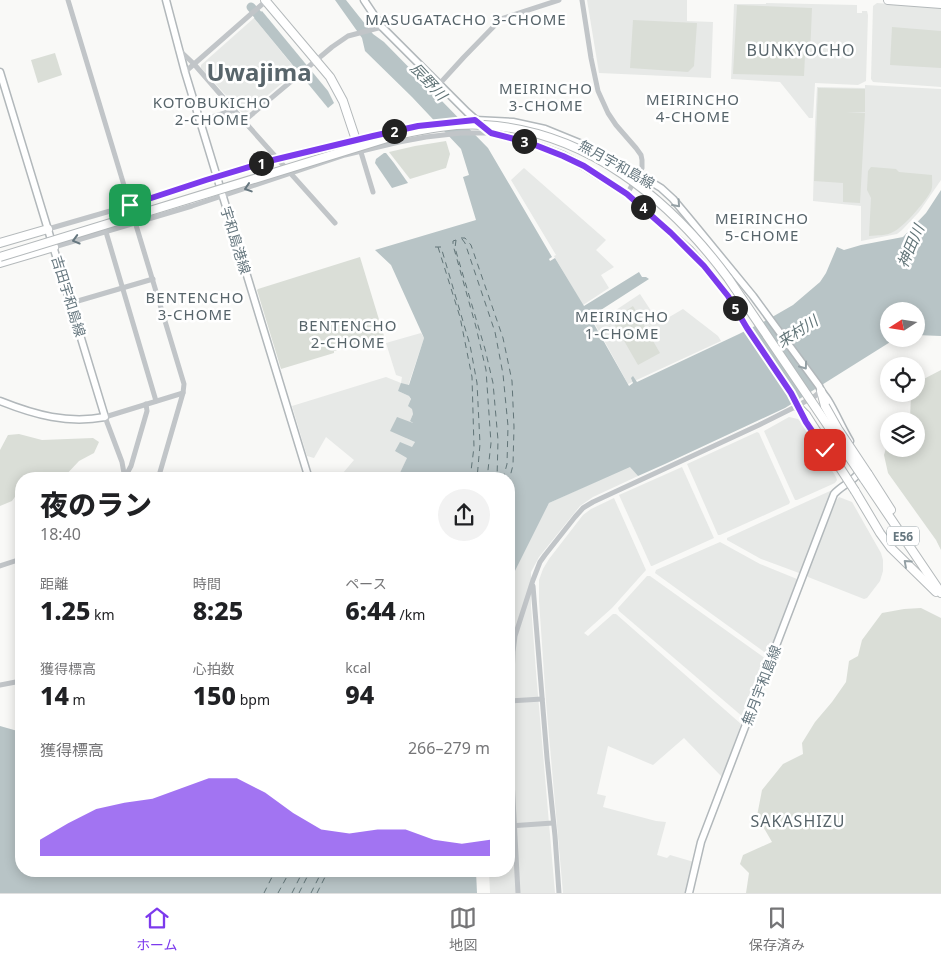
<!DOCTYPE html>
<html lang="ja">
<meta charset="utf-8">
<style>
body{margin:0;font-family:"Noto Sans","Noto Sans JP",sans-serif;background:#f2f2f2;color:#202124;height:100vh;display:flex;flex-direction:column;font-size:19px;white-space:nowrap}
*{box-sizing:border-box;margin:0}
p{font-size:16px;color:#757577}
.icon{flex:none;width:28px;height:28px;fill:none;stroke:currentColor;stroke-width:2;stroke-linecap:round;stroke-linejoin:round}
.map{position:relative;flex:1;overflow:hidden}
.panel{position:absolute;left:15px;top:472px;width:500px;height:405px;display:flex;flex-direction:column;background:#fff;border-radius:20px;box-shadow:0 2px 12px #0003}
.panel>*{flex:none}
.needle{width:32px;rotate:258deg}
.controls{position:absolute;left:880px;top:302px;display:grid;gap:10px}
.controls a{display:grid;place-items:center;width:45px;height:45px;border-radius:50%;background:#fff;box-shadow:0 2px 12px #0003;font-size:25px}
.pin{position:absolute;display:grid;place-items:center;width:42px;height:42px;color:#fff;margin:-21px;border-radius:10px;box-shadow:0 2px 8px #0006}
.km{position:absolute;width:25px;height:25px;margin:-12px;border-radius:50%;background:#222;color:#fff;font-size:14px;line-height:25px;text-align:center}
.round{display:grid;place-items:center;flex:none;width:52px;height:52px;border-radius:26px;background:#f2f2f2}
.summary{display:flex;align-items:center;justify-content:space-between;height:85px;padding:0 25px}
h1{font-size:28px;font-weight:800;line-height:38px}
.metrics{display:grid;grid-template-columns:repeat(3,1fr);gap:8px;height:85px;padding:5px 25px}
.metrics div{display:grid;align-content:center}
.metrics b{font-size:25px;font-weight:800}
.metrics small{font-size:14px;font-weight:400}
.metrics p{font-size:14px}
.chart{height:140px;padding:10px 25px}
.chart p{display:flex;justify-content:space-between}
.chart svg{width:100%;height:90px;margin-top:5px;fill:#7c3aed;opacity:.7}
.tab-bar{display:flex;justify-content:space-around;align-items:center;height:70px;border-top:1px solid #e0e0e0;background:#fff;font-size:14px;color:#757577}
.tab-bar a{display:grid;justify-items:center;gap:2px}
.tab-bar .selected{color:#7c3aed}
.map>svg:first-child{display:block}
.built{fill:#e7e9e7}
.green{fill:#daded7}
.water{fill:#b8c4c6}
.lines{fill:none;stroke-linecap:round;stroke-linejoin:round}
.river{stroke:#b8c4c6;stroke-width:9}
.ferry{stroke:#627578;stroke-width:1;stroke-dasharray:6 5;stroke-linecap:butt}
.major-casing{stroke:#b2b8bb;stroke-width:9}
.highway-casing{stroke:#b4b9bb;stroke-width:10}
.minor{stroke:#c1c5c8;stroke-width:5}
.major{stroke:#fff;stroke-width:6}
.highway{stroke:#fff;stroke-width:8}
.highway-bridge-casing{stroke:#b4b9bb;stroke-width:10;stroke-linecap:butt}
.highway-bridge{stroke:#fff;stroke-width:8}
.oneway{stroke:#66777f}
.oneway2{stroke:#94a0a5}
.route-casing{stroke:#fff;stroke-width:10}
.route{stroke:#7c3aed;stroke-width:6}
.labels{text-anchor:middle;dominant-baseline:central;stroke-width:5;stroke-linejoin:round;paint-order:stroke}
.shield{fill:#fff;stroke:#94a0a5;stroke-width:1}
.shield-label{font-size:12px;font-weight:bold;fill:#66777f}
.street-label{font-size:14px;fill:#66777f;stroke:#fff}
.neighbourhood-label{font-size:15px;letter-spacing:1px;fill:#58656b;stroke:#fff}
.water-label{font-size:15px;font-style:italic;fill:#627578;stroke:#fff}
.quarter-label{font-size:16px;letter-spacing:1px;fill:#58656b;stroke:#fff}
.town-label{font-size:24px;font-weight:bold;fill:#58656b;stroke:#fff}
</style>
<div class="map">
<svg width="941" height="893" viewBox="0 0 941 893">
<rect width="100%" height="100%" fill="#f9f9f7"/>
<g class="built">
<polygon points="587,0 687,0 687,21 713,22 711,78 599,73"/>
<polygon points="766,3 857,5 857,13 862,13 862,11 867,11 868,15 866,81 858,85 815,83 813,118 809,118 780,82 731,79 734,4 766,4"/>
<polygon points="877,3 941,8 941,87 873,82 871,79 873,6"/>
<polygon points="254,18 297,71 245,114 243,114 201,68 201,65"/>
<polygon points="865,85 941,89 941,180 919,212 902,230 897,234 861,241 861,206 813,201 815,123 817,87 865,88"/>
<polygon points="524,168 606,240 596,250 614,267 601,275 609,288 583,305 554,256 556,255 511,180"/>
<polygon points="640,294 659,323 683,309 718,336 721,341 628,384 595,324"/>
<polygon points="421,333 424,338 408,386 398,391 409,396 411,400 413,414 410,421 413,423 406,438 415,442 397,479 385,479 373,473 366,479 349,479 343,473 354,460 326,437 314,458 307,456 292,406 386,377 401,383 402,377 396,375 386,343"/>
<polygon points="789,417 798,419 800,421 812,441 817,447 836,477 837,480 835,483 797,500 795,500 764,431"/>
<polygon points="757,432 759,433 790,502 789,504 720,535 718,535 687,464"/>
<polygon points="630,466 638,476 593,497 580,506 539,557 531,572 531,606 536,672 555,893 490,893 489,871 509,871 509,583 549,503"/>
<polygon points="682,467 714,538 652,566 651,566 619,495"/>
<polygon points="830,491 831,492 800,573 799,573 761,559 727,540 727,538"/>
<polygon points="839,497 852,502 881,553 883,560 883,571 880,581 867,598 864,599 808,577 807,575 836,501"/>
<polygon points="614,498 646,570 612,608 584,633 588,636 613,614 616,614 741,724 722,777 684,738 653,765 608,746 597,794 606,796 603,807 656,821 666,822 657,855 667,858 670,855 694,862 687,893 563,893 546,702 539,601 539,580 543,569 549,559 583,515 591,509"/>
<polygon points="720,542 760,564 797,579 769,653 767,654 655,573 656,570"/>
<polygon points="647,576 650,576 766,659 766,662 744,717 743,717 619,611 618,608"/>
</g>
<g class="green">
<polygon points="737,5 812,8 810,56 805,56 804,76 733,74"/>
<polygon points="633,20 697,23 694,66 688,72 630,68"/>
<polygon points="892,27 941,31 941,68 890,65"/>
<polygon points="55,53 62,75 38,83 31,60"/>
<polygon points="818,88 865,89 865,112 846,112 865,113 860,203 843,202 843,183 814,181"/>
<polygon points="446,141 450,154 446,168 410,179 389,152 415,146"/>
<path d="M 871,167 L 896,169 L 899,172 L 932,175 C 932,180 933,187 931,191 C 926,201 903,228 893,232 C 886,236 877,235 869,236 L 871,198 L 867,190 L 868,171 Z"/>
<polygon points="360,257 384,336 334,351 334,353 281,369 257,290 258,289"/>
<polygon points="633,306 660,353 638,365 612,320"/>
<polygon points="941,370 941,550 936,540 888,473 884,455 889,438 889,449 916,449 916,421 908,421 910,419 911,394 916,394 916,383"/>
<polygon points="19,434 42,440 93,438 99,442 94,453 79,461 62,479 21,479 21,492 17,494 12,501 0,506 0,450 8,435"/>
<polygon points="921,608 941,618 941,893 746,893 749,873 740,864 743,855 772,842 757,816 762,790 783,764 803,754 802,743 815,722 832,702 846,682 849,661 858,656 862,640 882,613 904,609"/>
</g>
<g class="water">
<polygon points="335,0 346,0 373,34 384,42 488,148 552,257 549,259 550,261 555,258 584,306 639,272 642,277 646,277 649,279 590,317 629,386 633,383 631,378 633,376 637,382 739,334 767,320 793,305 820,282 826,273 837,247 844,250 861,245 903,237 926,213 941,190 941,336 916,335 916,311 889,311 889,339 895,339 785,408 665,464 638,476 630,467 549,503 509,583 509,479 397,479 407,458 395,451 400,442 412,447 415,442 390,431 397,417 413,423 410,421 413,414 412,409 408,406 411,399 409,396 398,391 401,383 409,385 424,338 391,265 375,250 476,220 463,177 469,175 461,149 412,97 365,51 362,38"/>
<polygon points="262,11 328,91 334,103 328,108 254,18"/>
<polygon points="384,153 386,153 394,163 408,183 392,188 375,163 376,159"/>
<polygon points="0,726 21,732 21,871 476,871 477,893 0,893"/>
</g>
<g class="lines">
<polyline class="river" points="251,7 266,24"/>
<g class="ferry">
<polyline points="461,238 465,238 471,245 503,338 512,381 514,427 513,465 509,481"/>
<polyline points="462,239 465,243 495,332 503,374 508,426 507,464 503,479"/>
<polyline points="456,240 453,241 453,245 476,327 486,370 491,443 487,479"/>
<polyline points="456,240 455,248 485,349 493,383 498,440 497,479"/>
<polyline points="435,247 441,247 470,345 477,383 480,444 477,479"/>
<polyline points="438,247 460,317 472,377 474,447 470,479"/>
<polyline points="264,893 275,871"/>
<polyline points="278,893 290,871"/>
<polyline points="292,893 303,871"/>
<polyline points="299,893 310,871"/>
<polyline points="311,893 322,871"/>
<polyline points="317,893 328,871"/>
</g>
<defs>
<g id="major">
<polyline points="166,0 185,72 309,479"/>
<polyline points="364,0 382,27 467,112 491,133 530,143 563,155 583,166 627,194 689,249 704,266 728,296 747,328 791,393 806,422 815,436"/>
<path d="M 0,72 L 105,417 C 68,424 35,415 0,401"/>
<path d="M 475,120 L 513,122 L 545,129 L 594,149 L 638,174 L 661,188 L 673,199 L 693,223 L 753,296 L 819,386 C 821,392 825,395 828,400 C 836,413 842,428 850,441"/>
<path d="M 689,893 L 701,842 L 834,494 C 843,484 854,482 861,470"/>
</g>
<g id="highway">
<polyline points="265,0 330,77 343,101 356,140"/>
<polyline points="888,0 941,4"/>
<polyline points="0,243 48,229"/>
<polyline points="0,263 54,247"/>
<polyline points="821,391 825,406"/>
<polyline points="797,406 806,415"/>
<polyline points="868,474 891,510"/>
<polyline points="864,479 941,593"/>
<polyline points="855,491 880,533 891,548 936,592"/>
</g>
</defs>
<use href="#major" class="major-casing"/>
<use href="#highway" class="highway-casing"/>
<g class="minor">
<polyline points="68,0 184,384 183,393 105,417 122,462 125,479"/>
<polyline points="582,0 591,58 598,91 608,113 616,125 636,148 641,155 642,160 642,168 627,194"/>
<polyline points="178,49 194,64 234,110 335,223"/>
<polyline points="185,72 267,0"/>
<polyline points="433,91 464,57 501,19 559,0"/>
<polyline points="200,121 234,110"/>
<polyline points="244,121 332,47 348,36 382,27"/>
<polyline points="360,149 373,192"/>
<polyline points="48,229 131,205 206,180 269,161 373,136 418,126 475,120"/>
<polyline points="106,232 156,401"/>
<polyline points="54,247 192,206 345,155 399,142 426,137 461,133 491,133"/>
<polyline points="71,303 153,279"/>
<polyline points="125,477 131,466 147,411 146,404"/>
<polyline points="158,479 183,393"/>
<polyline points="0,566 21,559"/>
<polyline points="533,586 547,758 555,836 559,893"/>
<polyline points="0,685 21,681"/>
<polyline points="509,701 542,699"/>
<polyline points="509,826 553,823"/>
<polyline points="518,893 512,780 511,701 513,652 515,636 533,580 540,562 545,555 575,517 583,508 593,502 759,425 797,406 815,396 821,391"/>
</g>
<use href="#major" class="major"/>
<use href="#highway" class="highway"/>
<defs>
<g id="highway-bridge">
<path d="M 0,257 L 397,135 C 425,129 454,123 484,125 C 586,131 669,198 728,278 L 864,479"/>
<polyline points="825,406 838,429 868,474"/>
<polyline points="806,415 855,491"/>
</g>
</defs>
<use href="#highway-bridge" class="highway-bridge-casing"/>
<use href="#highway-bridge" class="highway-bridge"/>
</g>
<defs><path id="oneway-chevron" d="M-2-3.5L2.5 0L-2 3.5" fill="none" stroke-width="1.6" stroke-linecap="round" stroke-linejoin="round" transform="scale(1.25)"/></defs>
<g class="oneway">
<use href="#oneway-chevron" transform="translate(248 188) rotate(162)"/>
<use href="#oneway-chevron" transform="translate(76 240) rotate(164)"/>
</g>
<g class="oneway2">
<use href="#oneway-chevron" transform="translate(677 204) rotate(48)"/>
<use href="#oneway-chevron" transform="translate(804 366) rotate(54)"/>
<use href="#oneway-chevron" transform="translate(907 563) rotate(-138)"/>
</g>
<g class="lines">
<defs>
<polyline id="route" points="130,205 206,180 269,161 373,136 418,126 475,120 491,133 530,143 563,156 584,166 627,194 671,233 704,266 728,296 747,328 791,393 806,422 825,450"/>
</defs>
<use href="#route" class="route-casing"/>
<use href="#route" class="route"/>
</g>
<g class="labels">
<rect class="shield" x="887" y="526.5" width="32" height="19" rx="4"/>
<g class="shield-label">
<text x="903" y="536">E56</text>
</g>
<g class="street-label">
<text transform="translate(617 164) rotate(29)">無月宇和島線</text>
<text transform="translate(236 240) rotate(73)">宇和島港線</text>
<text transform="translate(69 296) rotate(73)">吉田宇和島線</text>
<text transform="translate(761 685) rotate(-69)">無月宇和島線</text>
</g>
<g class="neighbourhood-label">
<text x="466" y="19">MASUGATACHO 3-CHOME</text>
<text x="546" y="88">MEIRINCHO<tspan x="546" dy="17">3-CHOME</tspan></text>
<text x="693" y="99">MEIRINCHO<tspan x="693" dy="17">4-CHOME</tspan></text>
<text x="212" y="102">KOTOBUKICHO<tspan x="212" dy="17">2-CHOME</tspan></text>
<text x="762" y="218">MEIRINCHO<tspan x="762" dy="17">5-CHOME</tspan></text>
<text x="195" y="297">BENTENCHO<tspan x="195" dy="17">3-CHOME</tspan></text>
<text x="622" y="316">MEIRINCHO<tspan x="622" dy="17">1-CHOME</tspan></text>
<text x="348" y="325">BENTENCHO<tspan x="348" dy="17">2-CHOME</tspan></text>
</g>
<g class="water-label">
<text transform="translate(429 81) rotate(47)">辰野川</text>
<text transform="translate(910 246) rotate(-67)">神田川</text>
<text transform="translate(797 331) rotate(-33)">来村川</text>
</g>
<g class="quarter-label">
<text x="801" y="50">BUNKYOCHO</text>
<text x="798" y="821">SAKASHIZU</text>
</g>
<g class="town-label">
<text x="259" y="71">Uwajima</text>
</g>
</g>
</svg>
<div class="controls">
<a><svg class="needle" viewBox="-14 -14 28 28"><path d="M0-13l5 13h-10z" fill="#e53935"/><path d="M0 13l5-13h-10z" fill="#757577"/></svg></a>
<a><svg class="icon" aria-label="locate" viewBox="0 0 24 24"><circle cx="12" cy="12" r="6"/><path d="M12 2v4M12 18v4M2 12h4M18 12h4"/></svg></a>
<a><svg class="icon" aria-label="layers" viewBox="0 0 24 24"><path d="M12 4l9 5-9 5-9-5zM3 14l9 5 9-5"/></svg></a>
</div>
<div class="pin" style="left:130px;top:205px;background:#1e9e55"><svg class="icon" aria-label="arrive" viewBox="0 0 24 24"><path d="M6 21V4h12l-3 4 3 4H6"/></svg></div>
<div class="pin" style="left:825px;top:450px;background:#d93025"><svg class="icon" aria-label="check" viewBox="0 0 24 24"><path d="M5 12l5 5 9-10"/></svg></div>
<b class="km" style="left:261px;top:163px">1</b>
<b class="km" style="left:394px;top:131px">2</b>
<b class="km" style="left:524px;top:141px">3</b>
<b class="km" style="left:643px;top:207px">4</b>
<b class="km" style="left:735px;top:308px">5</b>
<section class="panel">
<div class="summary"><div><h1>夜のラン</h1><p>18:40</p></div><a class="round"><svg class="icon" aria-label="share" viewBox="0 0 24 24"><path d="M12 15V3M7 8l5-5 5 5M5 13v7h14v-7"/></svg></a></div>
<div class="metrics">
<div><p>距離</p><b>1.25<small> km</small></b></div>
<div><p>時間</p><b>8:25</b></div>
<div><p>ペース</p><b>6:44<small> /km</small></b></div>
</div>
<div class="metrics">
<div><p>獲得標高</p><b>14<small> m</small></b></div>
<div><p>心拍数</p><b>150<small> bpm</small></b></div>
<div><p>kcal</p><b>94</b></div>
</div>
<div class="chart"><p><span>獲得標高</span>266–279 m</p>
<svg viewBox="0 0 160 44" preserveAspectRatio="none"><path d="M0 44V36L10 28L20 21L30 18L40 16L50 11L60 6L70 6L80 13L90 23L100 31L110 33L120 31L130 31L140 36L150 38L160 36V44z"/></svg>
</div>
</section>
</div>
<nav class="tab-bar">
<a class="selected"><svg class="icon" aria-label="home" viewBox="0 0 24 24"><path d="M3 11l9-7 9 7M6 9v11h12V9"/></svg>ホーム</a>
<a><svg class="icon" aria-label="map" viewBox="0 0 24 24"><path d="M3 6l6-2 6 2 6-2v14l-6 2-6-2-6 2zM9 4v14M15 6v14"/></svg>地図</a>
<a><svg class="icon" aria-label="saved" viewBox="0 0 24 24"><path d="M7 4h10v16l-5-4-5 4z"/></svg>保存済み</a>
</nav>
